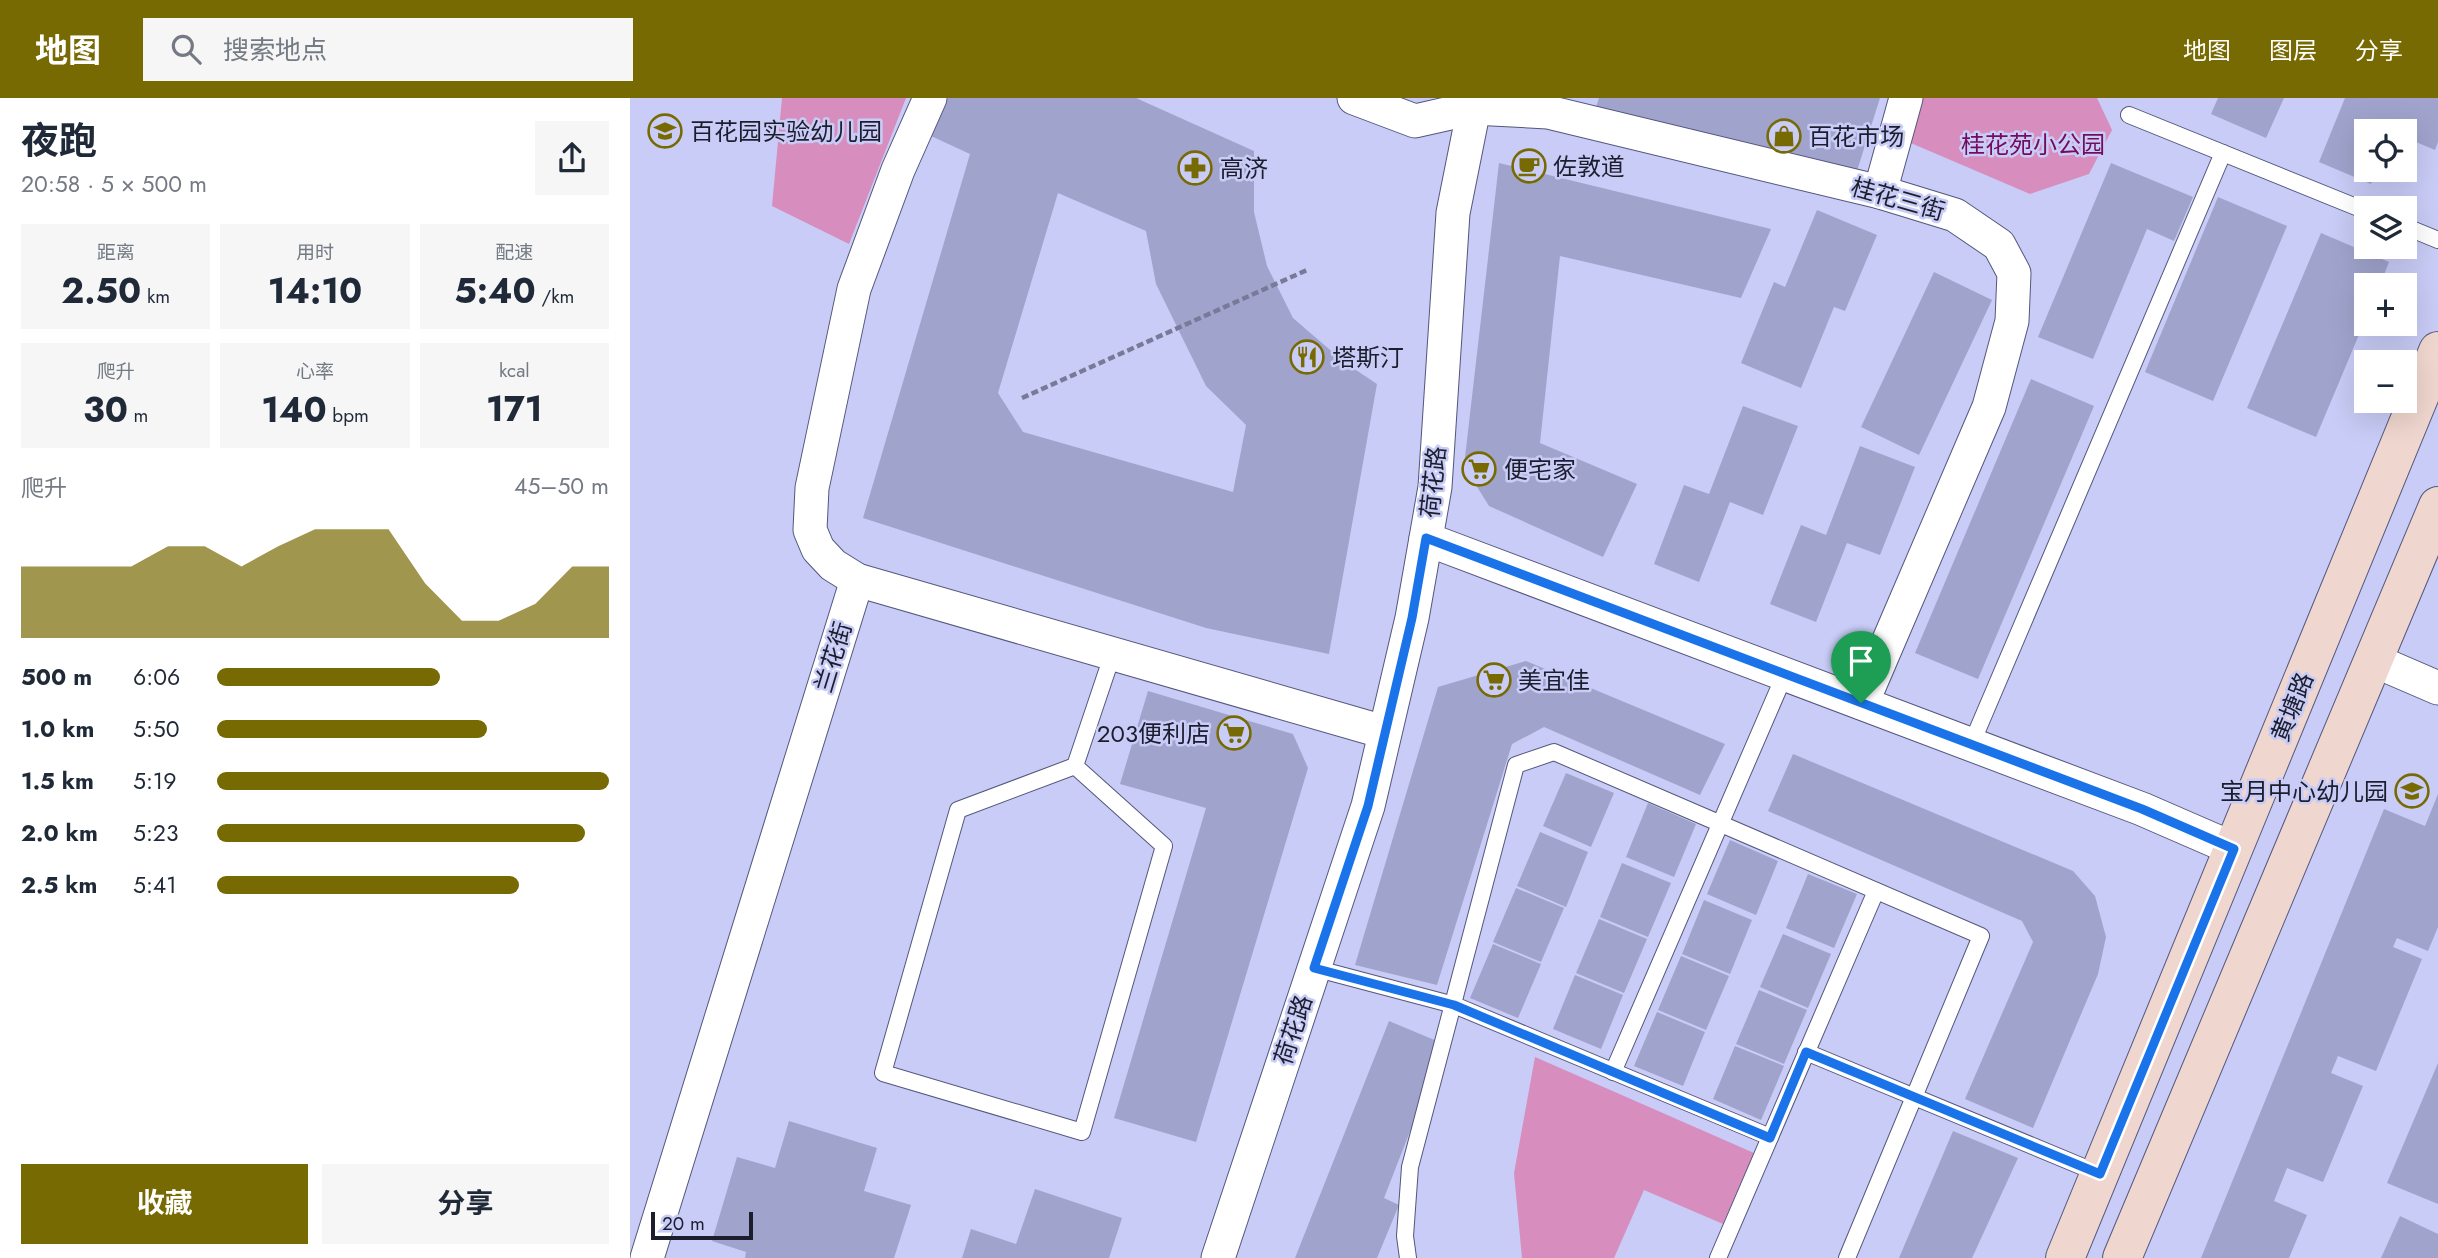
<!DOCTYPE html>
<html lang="zh">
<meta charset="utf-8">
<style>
body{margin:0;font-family:Jost,"Noto Sans SC",sans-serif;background:#f6f6f7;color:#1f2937;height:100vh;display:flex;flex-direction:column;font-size:26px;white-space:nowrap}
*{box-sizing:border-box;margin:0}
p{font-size:23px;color:#747a83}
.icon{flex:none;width:38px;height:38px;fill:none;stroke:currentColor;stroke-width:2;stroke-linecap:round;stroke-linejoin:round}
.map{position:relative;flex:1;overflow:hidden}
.sheet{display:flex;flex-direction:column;background:#fff;width:630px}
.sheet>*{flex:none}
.buttons{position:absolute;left:1724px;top:21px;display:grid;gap:14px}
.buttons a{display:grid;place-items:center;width:63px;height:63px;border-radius:0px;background:#fff;box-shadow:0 7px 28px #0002;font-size:35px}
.scale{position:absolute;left:21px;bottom:18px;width:102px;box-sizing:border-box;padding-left:7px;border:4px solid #1d1e2d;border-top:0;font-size:19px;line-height:24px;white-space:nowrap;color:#1d1e2d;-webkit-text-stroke:5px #c8ccf6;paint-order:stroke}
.pin{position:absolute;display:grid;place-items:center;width:60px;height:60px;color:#fff;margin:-72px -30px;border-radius:50% 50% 50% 0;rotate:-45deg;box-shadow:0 0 7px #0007}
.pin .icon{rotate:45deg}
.round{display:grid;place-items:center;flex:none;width:74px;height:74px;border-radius:0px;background:#f6f6f7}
.overview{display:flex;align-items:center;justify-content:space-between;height:119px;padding:0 21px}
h1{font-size:38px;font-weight:700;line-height:52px}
.stats{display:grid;grid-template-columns:repeat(3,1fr);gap:10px;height:119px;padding:7px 21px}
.stats div{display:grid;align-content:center;border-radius:0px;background:#f6f6f7;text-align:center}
.stats b{font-size:35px;font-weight:700}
.stats small{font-size:19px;font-weight:400}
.stats p{font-size:19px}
.chart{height:196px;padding:14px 21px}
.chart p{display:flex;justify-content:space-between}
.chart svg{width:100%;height:126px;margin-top:7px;fill:#786a02;opacity:.7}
.action{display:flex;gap:14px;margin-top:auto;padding:14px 21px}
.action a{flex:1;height:80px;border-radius:0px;background:#786a02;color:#fff;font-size:28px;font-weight:700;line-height:80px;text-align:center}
.action a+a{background:#f6f6f7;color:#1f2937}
ul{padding:0 21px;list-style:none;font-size:23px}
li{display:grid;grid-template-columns:112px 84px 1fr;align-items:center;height:52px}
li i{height:18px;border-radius:9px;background:#786a02}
header{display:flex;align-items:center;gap:42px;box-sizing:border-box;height:98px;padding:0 35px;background:#786a02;color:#fff}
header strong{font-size:33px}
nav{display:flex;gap:38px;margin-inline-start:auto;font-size:24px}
.search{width:490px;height:63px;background:#f6f6f7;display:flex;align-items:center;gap:18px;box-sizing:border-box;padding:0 24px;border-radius:0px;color:#747a83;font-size:26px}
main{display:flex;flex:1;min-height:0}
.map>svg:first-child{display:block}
.green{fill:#d78ebe}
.building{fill:#a0a4cd;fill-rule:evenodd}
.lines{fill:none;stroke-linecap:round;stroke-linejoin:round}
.lane-casing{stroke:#54577c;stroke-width:18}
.street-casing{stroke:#54577c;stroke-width:35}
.secondary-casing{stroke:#54577c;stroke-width:40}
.path{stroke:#787b98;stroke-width:4.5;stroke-dasharray:7 3.5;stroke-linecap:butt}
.lane{stroke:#fff;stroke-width:16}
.street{stroke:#fff;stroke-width:33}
.secondary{stroke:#efd6ce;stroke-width:38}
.route-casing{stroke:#fff;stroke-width:14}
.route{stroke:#1a73e8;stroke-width:9}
.labels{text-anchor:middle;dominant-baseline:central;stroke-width:5;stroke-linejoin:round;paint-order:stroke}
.poi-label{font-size:24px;fill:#1d1e2d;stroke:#c8ccf6;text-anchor:start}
.park-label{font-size:24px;fill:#740b5c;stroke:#c8ccf6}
.street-label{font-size:24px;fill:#1d1e2d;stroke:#c8ccf6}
</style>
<header>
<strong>地图</strong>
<div class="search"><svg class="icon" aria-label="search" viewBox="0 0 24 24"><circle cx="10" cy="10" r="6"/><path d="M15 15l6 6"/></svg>搜索地点</div>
<nav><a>地图</a><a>图层</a><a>分享</a></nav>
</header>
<main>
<section class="sheet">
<div class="overview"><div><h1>夜跑</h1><p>20:58 · 5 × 500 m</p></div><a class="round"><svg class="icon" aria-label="share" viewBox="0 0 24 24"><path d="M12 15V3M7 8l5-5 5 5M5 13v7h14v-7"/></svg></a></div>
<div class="stats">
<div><p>距离</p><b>2.50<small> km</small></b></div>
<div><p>用时</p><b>14:10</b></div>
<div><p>配速</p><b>5:40<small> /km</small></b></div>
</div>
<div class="stats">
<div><p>爬升</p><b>30<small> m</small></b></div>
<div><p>心率</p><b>140<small> bpm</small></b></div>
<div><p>kcal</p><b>171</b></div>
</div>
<div class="chart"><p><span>爬升</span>45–50 m</p>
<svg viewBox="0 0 160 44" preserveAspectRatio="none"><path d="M0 44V19L10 19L20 19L30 19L40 12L50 12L60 19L70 12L80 6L90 6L100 6L110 25L120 38L130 38L140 32L150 19L160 19V44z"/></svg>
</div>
<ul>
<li><b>500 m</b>6:06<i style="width:57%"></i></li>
<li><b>1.0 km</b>5:50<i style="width:69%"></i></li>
<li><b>1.5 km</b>5:19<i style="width:100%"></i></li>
<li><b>2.0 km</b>5:23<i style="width:94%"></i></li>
<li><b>2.5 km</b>5:41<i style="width:77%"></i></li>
</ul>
<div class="action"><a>收藏</a><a>分享</a></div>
</section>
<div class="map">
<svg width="1808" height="1160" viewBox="0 0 1808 1160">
<rect width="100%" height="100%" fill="#c8ccf6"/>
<g class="green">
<polygon points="152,0 276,0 219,146 142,108"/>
<polygon points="1288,0 1467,0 1482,32 1459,76 1400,96 1276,43"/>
<polygon points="905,959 1124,1055 1093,1126 1014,1092 984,1160 892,1160 884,1075"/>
</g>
<g class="building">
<path d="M 318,0 L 506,0 L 624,53 L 624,114 L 637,168 L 663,220 L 714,264 L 747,286 L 699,556 L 576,530 L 233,420 L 340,56 L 301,38 ZM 428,95 L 516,133 L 526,186 L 576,288 L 616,327 L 603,394 L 393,334 L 368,295 Z"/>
<polygon points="969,0 1250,0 1226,76 965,12"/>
<polygon points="1588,0 1654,0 1636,40 1581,16"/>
<polygon points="1715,0 1808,0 1808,44 1805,52 1774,39 1774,33 1736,33 1736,72 1747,72 1741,86 1689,64"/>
<polygon points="869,65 1141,131 1111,200 930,158 910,345 1007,386 973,459 859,408 834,368"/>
<polygon points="1481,65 1563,99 1544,143 1517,131 1463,261 1408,239"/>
<polygon points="1588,99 1657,128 1583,303 1515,274"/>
<polygon points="1187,112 1247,137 1215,213 1204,209 1171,290 1111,265 1144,184 1155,189"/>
<polygon points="1691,135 1759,164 1750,187 1736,187 1736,220 1686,339 1617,310"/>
<polygon points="1304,174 1362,202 1289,357 1231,329"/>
<polygon points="1401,281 1464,308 1348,581 1285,555"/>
<polygon points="1113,308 1168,328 1133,417 1100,404 1069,484 1024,466 1054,387 1079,396"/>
<polygon points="1230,348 1285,369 1250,457 1217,445 1186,524 1140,506 1171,427 1196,437"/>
<polygon points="896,563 1095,646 1070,697 914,629 882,646 807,887 725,867 808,589"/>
<polygon points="518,593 663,636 678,670 566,1044 484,1020 576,710 490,686"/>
<polygon points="1163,656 1443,773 1465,798 1476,839 1468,876 1403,1030 1335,1001 1403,844 1392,823 1138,713"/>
<polygon points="936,675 984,695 961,749 913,728"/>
<polygon points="1808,696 1808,829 1798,853 1767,840 1763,849 1792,861 1746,973 1708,958 1701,975 1733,988 1693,1084 1657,1070 1644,1103 1677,1117 1659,1160 1571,1160 1754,711 1795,728"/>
<polygon points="1018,705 1066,726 1044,779 996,759"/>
<polygon points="910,734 958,754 936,809 887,788"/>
<polygon points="1100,742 1148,763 1126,817 1077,796"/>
<polygon points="992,765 1041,785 1018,839 970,819"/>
<polygon points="1178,776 1227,796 1204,850 1156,830"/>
<polygon points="886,790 934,810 911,864 863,844"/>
<polygon points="1074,802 1122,822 1100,876 1052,856"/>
<polygon points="969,821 1017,841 994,895 946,875"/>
<polygon points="1153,836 1201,856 1178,910 1130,889"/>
<polygon points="863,846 911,866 888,920 840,900"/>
<polygon points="1051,858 1099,878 1076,932 1028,912"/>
<polygon points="945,877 993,897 971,951 923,931"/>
<polygon points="1129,892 1177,912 1154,966 1106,946"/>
<polygon points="1027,914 1075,934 1053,988 1004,968"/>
<polygon points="759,923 814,946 754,1100 769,1107 747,1160 665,1160"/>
<polygon points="1105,948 1154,968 1131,1022 1083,1001"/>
<polygon points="1808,965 1808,1106 1757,1085"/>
<polygon points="159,1023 247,1050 234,1093 281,1107 264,1160 115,1160 116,1154 82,1143 107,1059 145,1070"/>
<polygon points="1323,1033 1388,1060 1342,1160 1269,1160"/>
<polygon points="405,1091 492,1120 479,1160 332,1160 341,1131 386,1146"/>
<polygon points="1770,1118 1808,1136 1808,1160 1751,1160"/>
</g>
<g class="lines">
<defs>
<g id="lane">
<polyline points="1499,17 1736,113"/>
<polyline points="1774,128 1808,142"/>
<polyline points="1341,647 1593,55"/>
<polyline points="445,668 534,748 452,1034 253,975 328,712 445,668 483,555"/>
<polyline points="684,870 824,907 1140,1039"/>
<polyline points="1176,954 1470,1076"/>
<polyline points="983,974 1155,576"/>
<polyline points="778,1160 775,1138 780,1069 886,667 924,654 1351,838 1217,1160"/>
<polyline points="1088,1160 1246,793"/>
</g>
<g id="street">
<polyline points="300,0 268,72 224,191 182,390 180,432 188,451 203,467 227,482 754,634"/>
<polyline points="724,0 785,23 843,10 918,14 1250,94 1325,117 1369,147 1384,175 1382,223 1359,309 1232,605"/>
<polyline points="1250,94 1276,0"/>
<polyline points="796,441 1512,711 1604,751"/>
<polyline points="1743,562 1808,590"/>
<polyline points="17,1160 227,482"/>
<polyline points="588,1160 738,708 782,520 805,389 823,115 846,0"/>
</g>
<g id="secondary">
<polyline points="1435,1160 1808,253"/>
<polyline points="1492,1160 1808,408"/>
</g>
</defs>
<use href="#lane" class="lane-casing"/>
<use href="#street" class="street-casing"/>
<use href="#secondary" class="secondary-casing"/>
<polyline class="path" points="392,300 677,172"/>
<use href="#lane" class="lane"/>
<use href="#street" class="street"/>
<use href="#secondary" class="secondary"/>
</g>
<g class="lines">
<defs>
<polygon id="route" points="796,440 1512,711 1604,751 1470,1076 1176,954 1140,1040 824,907 684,870 738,708 782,520"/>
</defs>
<use href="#route" class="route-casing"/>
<use href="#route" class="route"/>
</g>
<defs>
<symbol id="school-ring" viewBox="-11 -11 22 22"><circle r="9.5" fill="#c8ccf6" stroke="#786a02" stroke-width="1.5"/><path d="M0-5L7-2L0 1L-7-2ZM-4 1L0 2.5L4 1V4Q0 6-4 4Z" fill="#786a02"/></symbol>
<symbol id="shop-ring" viewBox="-11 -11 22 22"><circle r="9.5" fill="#c8ccf6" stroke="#786a02" stroke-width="1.5"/><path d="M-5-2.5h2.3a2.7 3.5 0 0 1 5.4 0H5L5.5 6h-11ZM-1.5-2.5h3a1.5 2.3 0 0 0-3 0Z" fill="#786a02"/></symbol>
<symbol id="cafe-ring" viewBox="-11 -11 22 22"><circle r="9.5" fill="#c8ccf6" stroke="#786a02" stroke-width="1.5"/><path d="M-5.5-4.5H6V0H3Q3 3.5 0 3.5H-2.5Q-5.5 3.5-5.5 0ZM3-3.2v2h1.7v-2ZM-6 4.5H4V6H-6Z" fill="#786a02"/></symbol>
<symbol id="pharmacy-ring" viewBox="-11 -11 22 22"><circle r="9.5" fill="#c8ccf6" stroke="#786a02" stroke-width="1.5"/><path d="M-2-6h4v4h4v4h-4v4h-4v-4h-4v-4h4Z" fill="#786a02"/></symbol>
<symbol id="restaurant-ring" viewBox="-11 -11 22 22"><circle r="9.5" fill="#c8ccf6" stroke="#786a02" stroke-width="1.5"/><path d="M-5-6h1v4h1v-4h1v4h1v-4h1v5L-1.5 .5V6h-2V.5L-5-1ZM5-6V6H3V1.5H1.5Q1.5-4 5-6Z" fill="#786a02"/></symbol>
<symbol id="supermarket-ring" viewBox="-11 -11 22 22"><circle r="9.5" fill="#c8ccf6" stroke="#786a02" stroke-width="1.5"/><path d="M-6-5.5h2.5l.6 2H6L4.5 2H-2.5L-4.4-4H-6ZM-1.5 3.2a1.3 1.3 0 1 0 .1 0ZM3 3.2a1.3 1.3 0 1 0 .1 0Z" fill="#786a02"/></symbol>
</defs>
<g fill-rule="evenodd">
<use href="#school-ring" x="16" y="14" width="38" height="38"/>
<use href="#shop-ring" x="1135" y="19" width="38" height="38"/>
<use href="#cafe-ring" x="880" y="49" width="38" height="38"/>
<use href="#pharmacy-ring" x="546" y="51" width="38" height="38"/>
<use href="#restaurant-ring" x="658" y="240" width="38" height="38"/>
<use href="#supermarket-ring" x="830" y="352" width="38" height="38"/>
<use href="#supermarket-ring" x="845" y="563" width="38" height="38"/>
<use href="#supermarket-ring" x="585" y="616" width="38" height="38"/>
<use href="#school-ring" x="1763" y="674" width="38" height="38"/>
</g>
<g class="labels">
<g class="poi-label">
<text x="60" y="33">百花园实验幼儿园</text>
<text x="1178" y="38">百花市场</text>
<text x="923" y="68">佐敦道</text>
<text x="590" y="70">高济</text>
<text x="702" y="259">塔斯汀</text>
<text x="874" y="371">便宅家</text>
<text x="888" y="582">美宜佳</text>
<text x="580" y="635" text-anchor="end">203便利店</text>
<text x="1758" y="693" text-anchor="end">宝月中心幼儿园</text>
</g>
<g class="park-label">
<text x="1403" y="46">桂花苑小公园</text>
</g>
<g class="street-label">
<text transform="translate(1268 101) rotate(16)">桂花三街</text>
<text transform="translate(803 384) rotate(-84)">荷花路</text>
<text transform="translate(203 559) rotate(-73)">兰花街</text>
<text transform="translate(1662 609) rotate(-68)">黄塘路</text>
<text transform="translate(663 932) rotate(-72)">荷花路</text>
</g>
</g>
</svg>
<div class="buttons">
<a><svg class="icon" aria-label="locate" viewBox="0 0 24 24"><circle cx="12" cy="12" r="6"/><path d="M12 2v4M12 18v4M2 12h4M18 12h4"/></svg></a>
<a><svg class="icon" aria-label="layers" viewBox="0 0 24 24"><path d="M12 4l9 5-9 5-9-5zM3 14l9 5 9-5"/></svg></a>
<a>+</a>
<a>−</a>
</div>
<div class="scale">20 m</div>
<div class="pin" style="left:1231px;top:605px;background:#1e9e55"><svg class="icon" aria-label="arrive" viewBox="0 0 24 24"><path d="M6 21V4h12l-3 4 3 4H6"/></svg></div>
</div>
</main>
